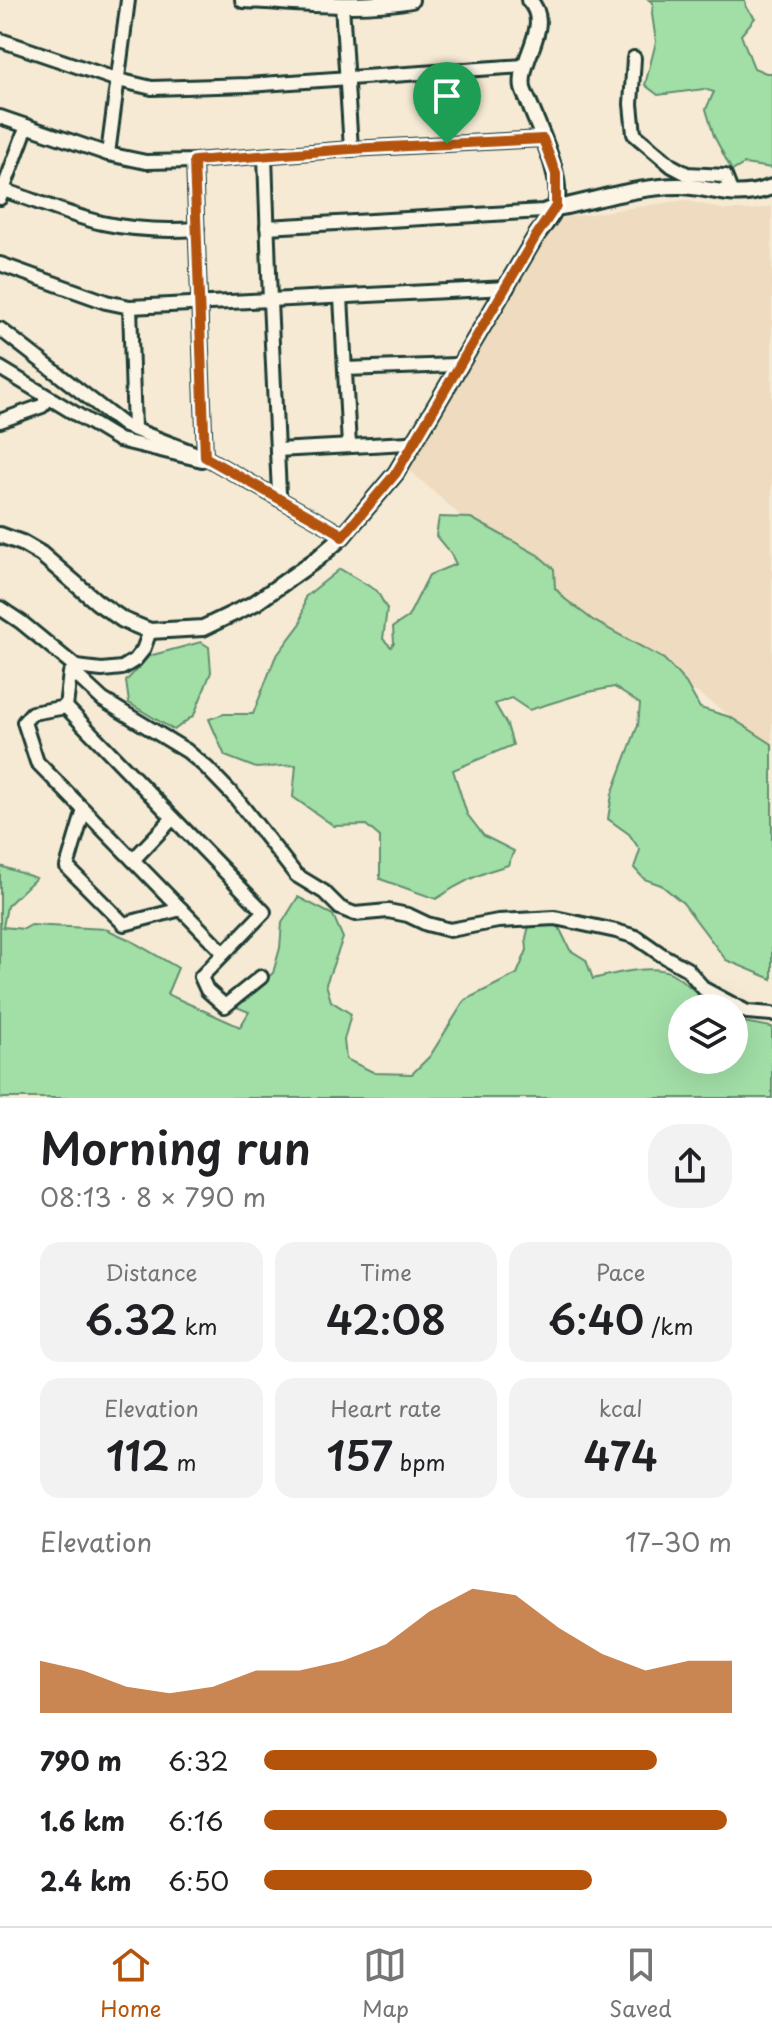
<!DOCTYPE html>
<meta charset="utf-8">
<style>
body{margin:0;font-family:"Playpen Sans",sans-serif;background:#f2f2f2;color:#202124;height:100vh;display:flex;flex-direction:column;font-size:30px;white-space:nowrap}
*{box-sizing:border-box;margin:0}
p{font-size:26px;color:#757577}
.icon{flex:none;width:44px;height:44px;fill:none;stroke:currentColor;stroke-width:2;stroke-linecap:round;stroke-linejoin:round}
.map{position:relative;height:1098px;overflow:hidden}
.side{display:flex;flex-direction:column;background:#fff;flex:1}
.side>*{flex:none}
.controls{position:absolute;left:668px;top:994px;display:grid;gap:16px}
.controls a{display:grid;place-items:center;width:80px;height:80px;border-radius:50%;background:#fff;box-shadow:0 8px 32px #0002;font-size:40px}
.pin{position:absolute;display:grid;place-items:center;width:68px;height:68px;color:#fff;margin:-82px -34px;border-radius:50% 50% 50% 0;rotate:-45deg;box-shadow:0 0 8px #0007}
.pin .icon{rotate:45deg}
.round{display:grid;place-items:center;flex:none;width:84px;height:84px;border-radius:32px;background:#f2f2f2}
.summary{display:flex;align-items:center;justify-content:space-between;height:136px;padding:0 40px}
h1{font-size:44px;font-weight:600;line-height:60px}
.figures{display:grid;grid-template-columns:repeat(3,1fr);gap:12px;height:136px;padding:8px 40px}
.figures div{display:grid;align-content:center;border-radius:20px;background:#f2f2f2;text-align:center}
.figures b{font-size:40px;font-weight:600}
.figures small{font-size:22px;font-weight:400}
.figures p{font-size:22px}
.chart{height:224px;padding:16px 40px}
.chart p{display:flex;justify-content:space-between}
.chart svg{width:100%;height:144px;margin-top:8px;fill:#b45309;opacity:.7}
ul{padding:0 40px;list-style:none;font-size:26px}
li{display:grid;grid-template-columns:128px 96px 1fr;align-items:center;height:60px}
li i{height:20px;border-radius:10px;background:#b45309}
.tabs{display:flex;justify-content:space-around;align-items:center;height:112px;border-top:2px solid #e0e0e0;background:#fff;font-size:22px;color:#757577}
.tabs a{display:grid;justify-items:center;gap:4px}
.tabs .selected{color:#b45309}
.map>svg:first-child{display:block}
.built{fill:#efdcc0}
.green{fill:#a2dfa7;stroke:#608e6e;stroke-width:2}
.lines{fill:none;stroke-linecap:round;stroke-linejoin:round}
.minor-casing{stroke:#1f3d34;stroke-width:18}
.tertiary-casing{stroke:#1f3d34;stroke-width:20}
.minor{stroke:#fcf5e5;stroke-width:12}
.tertiary{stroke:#fcf5e5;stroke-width:14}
.route-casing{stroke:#fff;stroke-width:16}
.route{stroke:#b45309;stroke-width:10}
</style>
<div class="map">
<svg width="772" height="1098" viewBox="0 0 772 1098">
<rect width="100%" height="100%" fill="#f6ead4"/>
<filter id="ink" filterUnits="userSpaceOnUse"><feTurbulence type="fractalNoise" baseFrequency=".0125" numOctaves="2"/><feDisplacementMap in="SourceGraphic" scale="16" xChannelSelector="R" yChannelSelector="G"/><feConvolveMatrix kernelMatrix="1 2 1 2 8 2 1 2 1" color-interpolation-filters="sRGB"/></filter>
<g filter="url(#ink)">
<polygon class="built" points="684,200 726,210 753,210 772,206 772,745 575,608 473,527 407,468 556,219"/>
<g class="green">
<polygon points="649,0 745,0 746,7 755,18 741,35 754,68 766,73 772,73 772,168 744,164 732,171 714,136 706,109 714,92 704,89 658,95 645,85 656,42 652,14 653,3"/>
<path d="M 439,517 L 471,518 L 538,555 L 554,569 L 555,588 L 565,599 L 594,621 L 664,659 L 686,683 L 700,708 L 730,717 L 772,744 L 772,979 L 726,960 L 683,903 L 661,885 L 644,879 L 634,868 L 640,850 L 629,834 L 608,819 L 612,794 L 638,725 L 640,704 L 614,687 L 584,693 L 529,710 L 511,698 L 495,704 L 507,725 L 513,745 L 453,770 L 467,814 L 484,836 L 514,851 L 508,865 C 482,872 459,883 436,899 L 380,879 L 380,837 L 366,825 L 334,826 L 293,797 L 296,765 L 256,768 L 225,756 L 209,719 L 224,714 L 253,714 L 275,658 L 301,623 L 305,597 L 340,569 L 377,591 L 387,609 L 383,639 L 391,647 L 394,643 L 393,627 L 408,617 L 429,575 L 456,564 L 451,554 L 436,536 Z"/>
<polygon points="201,642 209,647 211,672 194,715 174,730 129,703 126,681 149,656"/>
<path d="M 0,866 L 36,878 L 7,906 L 3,927 L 24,929 L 31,925 L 106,929 L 128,939 L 178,968 L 167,994 L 240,1027 L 249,1012 L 234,1006 L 273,973 L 280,948 L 282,923 L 298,897 L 333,915 L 343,938 L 326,984 L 331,1001 L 351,1014 L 344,1040 L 346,1059 L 375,1073 L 412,1074 L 430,1056 L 465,1000 L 517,974 L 527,950 L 526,938 L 529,926 L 557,923 L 570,950 L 586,960 L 593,979 C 613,974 655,963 673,974 C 689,984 701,999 718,1008 L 682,1008 L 682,1060 L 734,1060 L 734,1017 L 743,1022 L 772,1027 L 772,1098 L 0,1098 Z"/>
</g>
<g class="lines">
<defs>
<g id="minor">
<polyline points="342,4 351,149"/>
<polyline points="0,40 118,80 152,88 248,85 524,66"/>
<polyline points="634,58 631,104 634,134 672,166 687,174 725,176 732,194"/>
<polyline points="0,117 108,154 146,162 194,161 351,149 543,139"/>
<polyline points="108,154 128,0"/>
<polyline points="265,156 270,301 279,493 278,498"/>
<path d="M 0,189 C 34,200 68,215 102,223 C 134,230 166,231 197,229"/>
<polyline points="0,198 27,126"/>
<polyline points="267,227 543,211 556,206"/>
<polyline points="0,264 106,302 130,307 507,288"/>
<polyline points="341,297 349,446"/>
<polyline points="130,307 134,429"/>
<polyline points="0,329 125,426 205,457 338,532 342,537"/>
<polyline points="0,368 119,440 202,460 205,457 194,161"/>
<polyline points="345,369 456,365 460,367"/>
<polyline points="0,421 42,406 49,398"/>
<polyline points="277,450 408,443 413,446"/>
<polyline points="0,608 21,622 76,667 102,670 122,668 135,660 143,650 150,631"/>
<polyline points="76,667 75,674 103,700 187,751 207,768 235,797 296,875 324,892 340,908 355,914 388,911 408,915 427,924 450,930 498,921 555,918 616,931 636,937 662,955 687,969 704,989 747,1012 772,1014"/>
<polyline points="76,667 70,673 66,707 264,912 201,977 207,990 225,1006 261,977"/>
<polyline points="66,707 32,713 24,722 37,762 224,953"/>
<polyline points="84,810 67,867 124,924 181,909"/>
<polyline points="133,860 173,818"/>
</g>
<g id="tertiary">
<path d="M 243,0 C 297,2 358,10 411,0"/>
<path d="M 556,206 L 562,207 C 599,199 642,186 679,186 C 696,186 712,191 729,193 C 744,195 758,192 772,187"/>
<path d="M 0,535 L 22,543 L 41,554 L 97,602 L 123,620 L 150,631 L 203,628 L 255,603 L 317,559 L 342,537 L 396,473 L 536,236 C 542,227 554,215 556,205 C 563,176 540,132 530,105 C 528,100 524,93 523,88 C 518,58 554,26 529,0"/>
</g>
</defs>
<use href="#minor" class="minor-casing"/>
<use href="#tertiary" class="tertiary-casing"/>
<use href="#minor" class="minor"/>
<use href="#tertiary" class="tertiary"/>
</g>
</g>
<g class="lines" filter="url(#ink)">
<defs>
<polygon id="route" points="543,139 556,174 556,206 536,236 396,473 342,537 338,532 205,457 194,161 351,149"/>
</defs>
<use href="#route" class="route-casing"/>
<use href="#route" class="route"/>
</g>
</svg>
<div class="controls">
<a><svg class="icon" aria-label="layers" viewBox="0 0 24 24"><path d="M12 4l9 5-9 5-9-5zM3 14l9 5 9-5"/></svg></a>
</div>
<div class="pin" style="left:447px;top:144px;background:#1e9e55"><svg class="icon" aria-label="arrive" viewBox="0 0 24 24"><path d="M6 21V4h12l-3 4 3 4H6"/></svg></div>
</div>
<section class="side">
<div class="summary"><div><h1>Morning run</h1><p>08:13 · 8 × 790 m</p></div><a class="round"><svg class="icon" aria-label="share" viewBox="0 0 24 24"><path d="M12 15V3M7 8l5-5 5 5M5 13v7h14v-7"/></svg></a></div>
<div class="figures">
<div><p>Distance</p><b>6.32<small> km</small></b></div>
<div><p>Time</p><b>42:08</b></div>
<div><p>Pace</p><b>6:40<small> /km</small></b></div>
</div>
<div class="figures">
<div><p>Elevation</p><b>112<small> m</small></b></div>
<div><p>Heart rate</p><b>157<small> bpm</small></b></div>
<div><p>kcal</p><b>474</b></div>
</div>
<div class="chart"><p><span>Elevation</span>17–30 m</p>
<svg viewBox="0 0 160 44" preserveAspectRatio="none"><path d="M0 44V28L10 31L20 36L30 38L40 36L50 31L60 31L70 28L80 23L90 13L100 6L110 8L120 18L130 26L140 31L150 28L160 28V44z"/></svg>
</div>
<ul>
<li><b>790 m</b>6:32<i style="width:84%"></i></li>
<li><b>1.6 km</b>6:16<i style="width:99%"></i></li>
<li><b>2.4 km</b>6:50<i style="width:70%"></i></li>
</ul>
</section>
<nav class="tabs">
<a class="selected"><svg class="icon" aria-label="home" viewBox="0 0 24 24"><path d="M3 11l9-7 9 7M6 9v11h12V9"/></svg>Home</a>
<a><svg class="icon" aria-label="map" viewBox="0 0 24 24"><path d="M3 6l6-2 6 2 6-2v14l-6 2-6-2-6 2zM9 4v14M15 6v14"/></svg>Map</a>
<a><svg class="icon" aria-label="saved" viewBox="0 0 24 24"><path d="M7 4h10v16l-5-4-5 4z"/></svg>Saved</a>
</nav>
